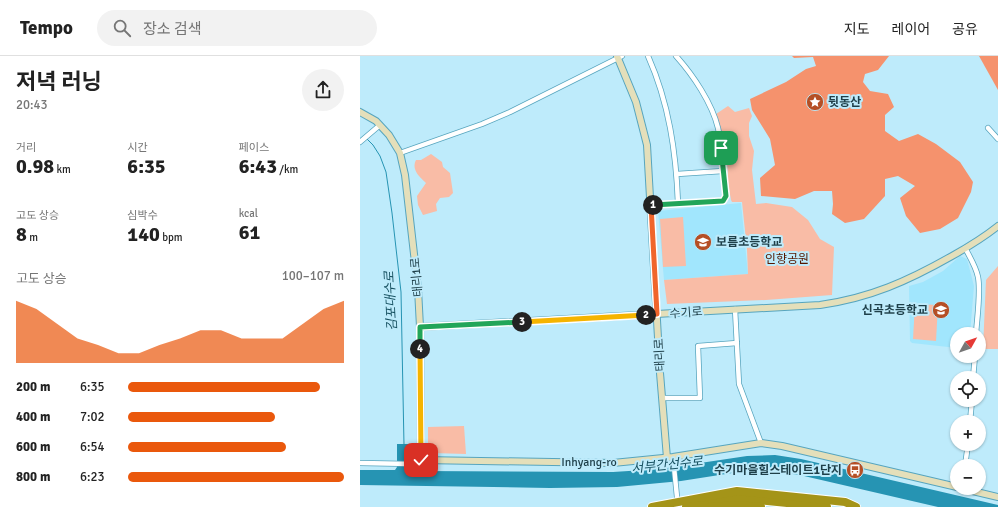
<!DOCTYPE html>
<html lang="ko">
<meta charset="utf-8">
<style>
body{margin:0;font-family:Signika,"Noto Sans KR",sans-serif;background:#f2f2f2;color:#222;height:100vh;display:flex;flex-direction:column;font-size:15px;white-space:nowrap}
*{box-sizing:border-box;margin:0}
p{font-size:13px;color:#767676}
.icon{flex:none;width:22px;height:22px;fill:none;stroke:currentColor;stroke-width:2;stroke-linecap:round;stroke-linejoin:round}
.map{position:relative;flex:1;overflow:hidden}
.side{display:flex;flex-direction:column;background:#fff;width:360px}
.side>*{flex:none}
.needle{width:26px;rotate:50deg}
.buttons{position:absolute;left:590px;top:271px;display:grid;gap:8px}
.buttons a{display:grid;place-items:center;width:36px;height:36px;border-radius:50%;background:#fff;box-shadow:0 1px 3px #0004;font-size:20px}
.pin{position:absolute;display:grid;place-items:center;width:34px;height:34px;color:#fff;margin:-17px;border-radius:8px;box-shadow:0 2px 6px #0006}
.km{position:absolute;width:20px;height:20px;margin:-10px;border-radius:50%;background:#222;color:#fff;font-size:11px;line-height:20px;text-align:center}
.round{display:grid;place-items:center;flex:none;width:42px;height:42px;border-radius:21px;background:#f2f2f2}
.head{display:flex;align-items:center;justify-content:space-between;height:68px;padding:0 16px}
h1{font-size:22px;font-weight:700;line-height:30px}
.stats{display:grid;grid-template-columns:repeat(3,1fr);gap:6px;height:68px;padding:4px 16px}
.stats div{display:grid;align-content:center}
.stats b{font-size:20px;font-weight:700}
.stats small{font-size:11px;font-weight:400}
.stats p{font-size:11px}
.chart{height:112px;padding:8px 16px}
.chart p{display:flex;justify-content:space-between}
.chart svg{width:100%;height:72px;margin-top:4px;fill:#ea580c;opacity:.7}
ul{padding:0 16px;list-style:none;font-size:13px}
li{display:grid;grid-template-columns:64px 48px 1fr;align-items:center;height:30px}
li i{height:10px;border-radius:5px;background:#ea580c}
header{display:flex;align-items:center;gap:24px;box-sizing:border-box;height:56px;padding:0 20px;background:#fff;border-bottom:1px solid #e0e0e0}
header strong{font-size:19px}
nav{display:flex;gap:22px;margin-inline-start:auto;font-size:14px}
.search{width:280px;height:36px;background:#f2f2f2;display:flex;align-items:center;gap:10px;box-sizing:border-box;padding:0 14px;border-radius:22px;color:#767676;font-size:15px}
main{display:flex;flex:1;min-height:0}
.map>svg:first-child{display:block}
.built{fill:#a1e6fd}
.green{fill:#f9bca6}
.forest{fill:#f5926d}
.water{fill:#2694b3}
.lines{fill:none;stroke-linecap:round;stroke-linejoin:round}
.stream{stroke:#2694b3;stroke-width:1}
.street-casing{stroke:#57a5be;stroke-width:6}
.secondary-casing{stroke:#57a5be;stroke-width:8}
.highway-casing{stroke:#fff;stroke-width:10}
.street{stroke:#fff;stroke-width:4.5}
.secondary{stroke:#e4dfba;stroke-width:6}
.highway{stroke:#a49418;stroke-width:8}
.split-1-casing{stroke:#fff;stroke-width:8}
.split-2-casing{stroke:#fff;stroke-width:8}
.split-3-casing{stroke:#fff;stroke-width:8}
.split-4-casing{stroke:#fff;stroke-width:8}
.split-5-casing{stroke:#fff;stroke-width:8}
.split-1{stroke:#22a559;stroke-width:5}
.split-2{stroke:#f0652b;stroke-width:5}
.split-3{stroke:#f5b400;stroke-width:5}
.split-4{stroke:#22a559;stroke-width:5}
.split-5{stroke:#f5b400;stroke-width:5}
.labels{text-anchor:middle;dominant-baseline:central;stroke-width:4;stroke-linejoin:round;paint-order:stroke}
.poi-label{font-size:12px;font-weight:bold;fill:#1e3f49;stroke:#beebfb;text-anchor:start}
.park-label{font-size:12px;fill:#551800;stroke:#beebfb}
.street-label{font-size:12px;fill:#1e3f49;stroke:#beebfb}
.water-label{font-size:13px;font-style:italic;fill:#185262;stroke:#beebfb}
</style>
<header>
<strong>Tempo</strong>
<div class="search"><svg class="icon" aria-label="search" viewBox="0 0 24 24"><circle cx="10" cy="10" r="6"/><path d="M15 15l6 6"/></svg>장소 검색</div>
<nav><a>지도</a><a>레이어</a><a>공유</a></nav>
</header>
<main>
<section class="side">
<div class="head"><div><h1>저녁 러닝</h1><p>20:43</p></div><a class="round"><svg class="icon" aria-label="share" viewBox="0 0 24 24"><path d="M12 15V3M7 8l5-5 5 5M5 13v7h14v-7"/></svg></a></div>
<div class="stats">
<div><p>거리</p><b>0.98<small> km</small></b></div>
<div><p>시간</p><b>6:35</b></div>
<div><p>페이스</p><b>6:43<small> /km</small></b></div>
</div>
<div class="stats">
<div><p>고도 상승</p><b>8<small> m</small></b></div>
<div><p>심박수</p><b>140<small> bpm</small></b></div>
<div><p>kcal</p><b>61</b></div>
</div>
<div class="chart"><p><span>고도 상승</span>100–107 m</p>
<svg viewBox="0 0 160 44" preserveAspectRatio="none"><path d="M0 44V6L10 11L20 20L30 29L40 33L50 38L60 38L70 33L80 29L90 24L100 24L110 29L120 29L130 29L140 20L150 11L160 6V44z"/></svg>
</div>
<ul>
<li><b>200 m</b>6:35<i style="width:89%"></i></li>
<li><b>400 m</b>7:02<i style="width:68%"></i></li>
<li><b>600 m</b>6:54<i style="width:73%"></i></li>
<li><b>800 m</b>6:23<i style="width:100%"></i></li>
</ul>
</section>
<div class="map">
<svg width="638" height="451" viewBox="0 0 638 451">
<rect width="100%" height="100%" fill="#beebfb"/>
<g class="built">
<polygon points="381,147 388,218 304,224 298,155"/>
<polygon points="600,200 607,203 614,230 610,278 597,278 597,292 552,287 550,285 549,230 563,226 583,215"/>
</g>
<g class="green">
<polygon points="368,50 375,56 389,52 392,60 389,67 389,80 394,95 392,114 396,148 406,147 432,151 448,164 460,183 474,191 472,239 406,244 307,248 304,224 388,218 387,194 382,146 372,146 371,144 368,127 367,101 356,58"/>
<path d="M 71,98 L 82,106 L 83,111 L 90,117 L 93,137 L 89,141 L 80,142 L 76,148 L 77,155 L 63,159 L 58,149 L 57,140 L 66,127 C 60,121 51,114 56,104 L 61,104 Z"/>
<polygon points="323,161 326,210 303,211 300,163"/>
<polygon points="638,210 638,293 623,293 626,224"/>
<polygon points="555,248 578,249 576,285 553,283"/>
<polygon points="104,370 106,398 72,397 68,393 68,371"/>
</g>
<g class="forest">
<polygon points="432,0 529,0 518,14 505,18 503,26 510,35 528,38 534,51 525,59 525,75 539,85 558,78 576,88 600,106 613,126 611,136 598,162 580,173 560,177 546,160 540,142 555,130 538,120 525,123 525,140 504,163 485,167 472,158 473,148 472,135 454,135 435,143 401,140 400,122 415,109 410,83 392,54 390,43 426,26 446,13 456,10 453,1 434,2"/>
<polygon points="619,0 638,0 638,34"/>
</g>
<polygon class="water" points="37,388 52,388 51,412 54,414 58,415 253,416 300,413 387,400 415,399 441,403 638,449 638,451 578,451 444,420 409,414 385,415 321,425 257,431 190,432 0,429 0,414 35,414 37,411"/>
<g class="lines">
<polyline class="stream" points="7,83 13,89 20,100 26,116 32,157 41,236 44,389"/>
<defs>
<g id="street">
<path d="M 288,0 C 309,47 316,96 318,147"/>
<polyline points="628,72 638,83"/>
<polyline points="0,86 20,69"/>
<polyline points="40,97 122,68 150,56 262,0"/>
<polyline points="317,118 363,115"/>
<path d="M 291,149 L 361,145 L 364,144 L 366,141 C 364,118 363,94 358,72 C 352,47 333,19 316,0"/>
<path d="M 605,192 C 610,201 616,211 618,221 C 621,236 617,262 616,278"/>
<polyline points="375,253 379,328 401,387"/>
<polyline points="613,322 615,300"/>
<polyline points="302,342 340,342 338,290 377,287"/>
<polyline points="610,366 612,344"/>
<polyline points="313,401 317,441"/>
<polyline points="0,407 52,408 61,404"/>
<polyline points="605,410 608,388"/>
</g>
<g id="secondary">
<polyline points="257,0 276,46 287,89 300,317 307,402"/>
<polyline points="0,56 16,65 29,79 40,97 45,119 58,233 60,271 61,404 253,407 313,401 401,387 422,390 597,431"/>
<path d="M 60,271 L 460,249 C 510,242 548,225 592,200 C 608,191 623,182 638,170"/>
<polyline points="600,432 638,441"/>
</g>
<g id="highway">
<polyline points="341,447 377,442 467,451"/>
<polyline points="292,451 377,435 485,446 496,451"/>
<polyline points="326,451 346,449"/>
<polyline points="350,451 376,449 401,451"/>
</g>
</defs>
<use href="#street" class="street-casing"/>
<use href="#secondary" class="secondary-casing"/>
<use href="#highway" class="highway-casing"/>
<use href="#street" class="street"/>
<use href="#secondary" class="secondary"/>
<use href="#highway" class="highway"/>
</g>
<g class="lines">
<defs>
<polyline id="split-1" points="293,149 363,145 366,140 361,92"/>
<polyline id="split-2" points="286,259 297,258 291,149 293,149"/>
<polyline id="split-3" points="162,266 286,259"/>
<polyline id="split-4" points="60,293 60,271 162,266"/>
<polyline id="split-5" points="60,293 61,404"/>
</defs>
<use href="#split-1" class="split-1-casing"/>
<use href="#split-2" class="split-2-casing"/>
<use href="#split-3" class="split-3-casing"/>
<use href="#split-4" class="split-4-casing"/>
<use href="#split-5" class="split-5-casing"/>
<use href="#split-1" class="split-1"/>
<use href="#split-2" class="split-2"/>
<use href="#split-3" class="split-3"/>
<use href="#split-4" class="split-4"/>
<use href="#split-5" class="split-5"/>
</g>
<defs>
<symbol id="sight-disc" viewBox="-11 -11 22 22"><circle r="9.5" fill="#b54f25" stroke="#beebfb"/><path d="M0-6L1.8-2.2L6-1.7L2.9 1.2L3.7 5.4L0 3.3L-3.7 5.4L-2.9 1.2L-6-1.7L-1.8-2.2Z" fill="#fff"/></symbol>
<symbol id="school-disc" viewBox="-11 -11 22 22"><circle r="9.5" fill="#b54f25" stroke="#beebfb"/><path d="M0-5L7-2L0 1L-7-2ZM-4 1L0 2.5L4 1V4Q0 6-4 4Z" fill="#fff"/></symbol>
<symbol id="bus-disc" viewBox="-11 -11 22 22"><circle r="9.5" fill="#b54f25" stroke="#beebfb"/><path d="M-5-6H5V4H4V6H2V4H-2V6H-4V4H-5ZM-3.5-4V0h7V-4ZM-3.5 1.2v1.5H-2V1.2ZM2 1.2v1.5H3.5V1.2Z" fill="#fff"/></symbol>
</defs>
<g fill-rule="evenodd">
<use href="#sight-disc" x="445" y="36" width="20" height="20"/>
<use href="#school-disc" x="333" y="176" width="20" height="20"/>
<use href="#school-disc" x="571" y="244" width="20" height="20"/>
<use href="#bus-disc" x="485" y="404" width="20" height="20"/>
</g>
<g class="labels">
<g class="poi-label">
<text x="468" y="46">뒷동산</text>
<text x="356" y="186">보름초등학교</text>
<text x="568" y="254" text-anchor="end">신곡초등학교</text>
<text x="482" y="414" text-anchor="end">수기마을힐스테이트1단지</text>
</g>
<g class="park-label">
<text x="427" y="203">인향공원</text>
</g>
<g class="street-label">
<text transform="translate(57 221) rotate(-95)">태리1로</text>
<text transform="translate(326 257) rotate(-4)">수기로</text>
<text transform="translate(300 299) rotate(-93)">태리로</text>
<text x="229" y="406">Inhyang-ro</text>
</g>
<g class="water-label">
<text transform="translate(31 245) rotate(-93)">김포대수로</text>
<text transform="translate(307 409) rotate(-6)">서부간선수로</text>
</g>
</g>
</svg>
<div class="buttons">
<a><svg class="needle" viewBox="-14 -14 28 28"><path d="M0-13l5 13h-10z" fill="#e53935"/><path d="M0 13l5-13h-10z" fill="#767676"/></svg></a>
<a><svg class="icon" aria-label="locate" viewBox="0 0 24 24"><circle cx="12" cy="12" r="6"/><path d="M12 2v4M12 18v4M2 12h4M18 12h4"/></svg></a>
<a>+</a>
<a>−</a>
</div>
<div class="pin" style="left:361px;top:92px;background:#1e9e55"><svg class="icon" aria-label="arrive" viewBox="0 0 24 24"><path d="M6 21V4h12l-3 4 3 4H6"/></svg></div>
<div class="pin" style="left:61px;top:404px;background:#d93025"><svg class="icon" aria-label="check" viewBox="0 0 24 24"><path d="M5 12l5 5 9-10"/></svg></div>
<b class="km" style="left:293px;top:149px">1</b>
<b class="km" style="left:286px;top:259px">2</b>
<b class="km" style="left:162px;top:266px">3</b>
<b class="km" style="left:60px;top:293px">4</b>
</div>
</main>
